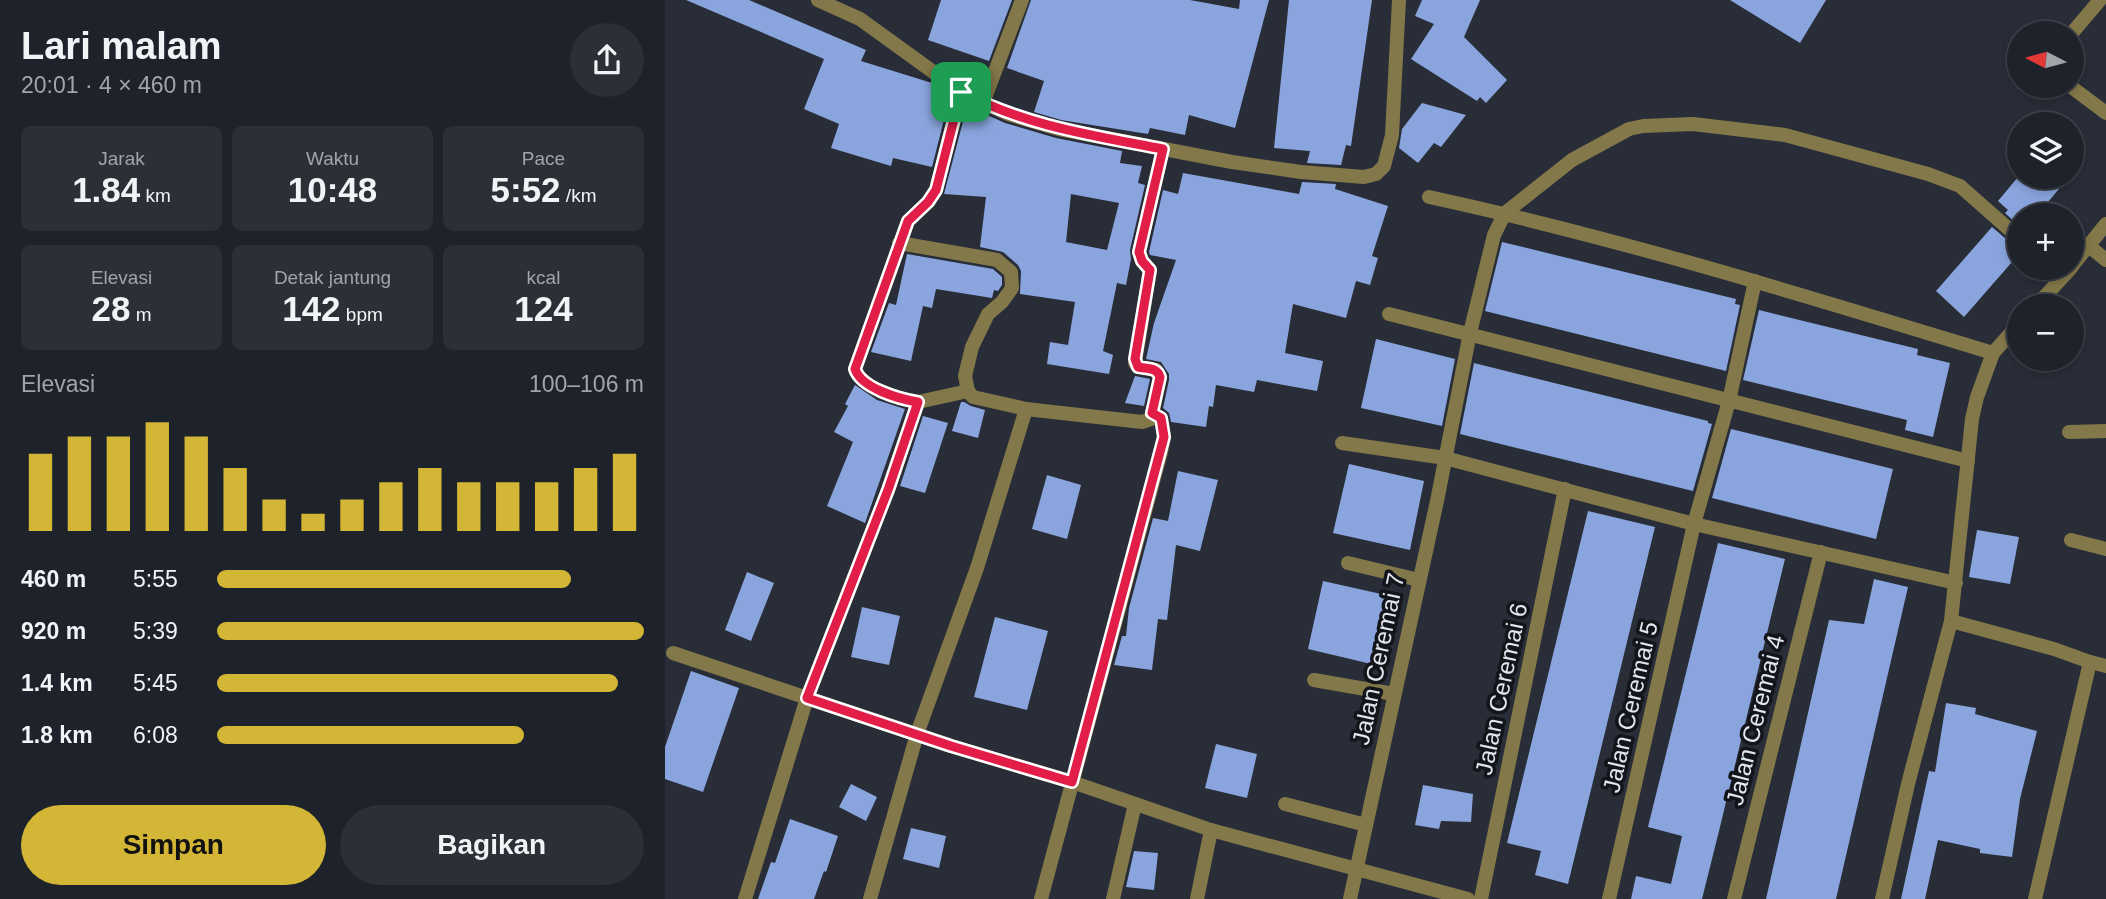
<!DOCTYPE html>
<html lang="id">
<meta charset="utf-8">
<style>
body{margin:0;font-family:Arial,sans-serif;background:#2b2f36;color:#f1f3f6;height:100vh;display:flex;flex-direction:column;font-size:26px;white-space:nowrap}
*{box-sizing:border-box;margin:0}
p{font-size:23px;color:#a1a4a8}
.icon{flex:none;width:38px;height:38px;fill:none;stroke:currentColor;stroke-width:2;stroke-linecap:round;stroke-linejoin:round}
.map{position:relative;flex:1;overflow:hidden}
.details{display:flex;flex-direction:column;background:#1e222a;width:665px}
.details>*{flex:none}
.needle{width:46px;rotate:276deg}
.tools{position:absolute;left:1342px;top:21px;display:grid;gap:14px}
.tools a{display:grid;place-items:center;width:77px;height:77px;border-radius:50%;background:#1e222a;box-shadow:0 4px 10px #0003,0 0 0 2px #3c3f47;font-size:35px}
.pin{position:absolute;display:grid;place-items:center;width:60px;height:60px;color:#fff;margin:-30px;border-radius:14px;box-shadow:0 4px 10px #0006}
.round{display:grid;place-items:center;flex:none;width:74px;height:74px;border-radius:37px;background:#2b2f36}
.summary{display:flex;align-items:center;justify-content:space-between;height:119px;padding:0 21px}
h1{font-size:38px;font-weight:800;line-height:52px}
.metrics{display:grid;grid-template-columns:repeat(3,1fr);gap:10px;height:119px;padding:7px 21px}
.metrics div{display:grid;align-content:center;border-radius:10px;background:#2b2f36;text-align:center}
.metrics b{font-size:35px;font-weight:800}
.metrics small{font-size:19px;font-weight:400}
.metrics p{font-size:19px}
.chart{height:196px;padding:14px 21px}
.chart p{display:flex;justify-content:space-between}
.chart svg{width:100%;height:126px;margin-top:7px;stroke:#d3b635;stroke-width:6}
.action{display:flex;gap:14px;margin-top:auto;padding:14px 21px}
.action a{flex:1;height:80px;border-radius:42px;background:#d3b635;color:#111;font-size:28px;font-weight:800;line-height:80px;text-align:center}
.action a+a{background:#2b2f36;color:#f1f3f6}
ul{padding:0 21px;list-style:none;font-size:23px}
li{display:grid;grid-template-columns:112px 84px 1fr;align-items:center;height:52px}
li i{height:18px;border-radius:9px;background:#d3b635}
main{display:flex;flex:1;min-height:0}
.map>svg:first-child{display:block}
.building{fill:#8aa5dd;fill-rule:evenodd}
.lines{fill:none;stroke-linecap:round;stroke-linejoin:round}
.minor{stroke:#837849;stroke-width:14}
.route-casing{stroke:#fff;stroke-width:14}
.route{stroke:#e11d48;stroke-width:9}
.labels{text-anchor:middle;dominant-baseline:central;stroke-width:7;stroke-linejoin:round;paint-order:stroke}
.street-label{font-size:24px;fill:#e2e6ed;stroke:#13151a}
</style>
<main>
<section class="details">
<div class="summary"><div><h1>Lari malam</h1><p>20:01 · 4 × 460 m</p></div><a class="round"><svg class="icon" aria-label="share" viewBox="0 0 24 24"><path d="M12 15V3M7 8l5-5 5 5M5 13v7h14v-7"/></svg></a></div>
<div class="metrics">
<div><p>Jarak</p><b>1.84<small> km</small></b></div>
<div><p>Waktu</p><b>10:48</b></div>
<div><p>Pace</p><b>5:52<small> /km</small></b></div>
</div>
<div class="metrics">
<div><p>Elevasi</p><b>28<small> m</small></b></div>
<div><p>Detak jantung</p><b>142<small> bpm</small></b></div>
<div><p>kcal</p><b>124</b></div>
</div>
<div class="chart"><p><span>Elevasi</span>100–106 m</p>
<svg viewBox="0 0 160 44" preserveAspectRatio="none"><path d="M5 44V17M15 44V11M25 44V11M35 44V6M45 44V11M55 44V22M65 44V33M75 44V38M85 44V33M95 44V27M105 44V22M115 44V27M125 44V27M135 44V27M145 44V22M155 44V17"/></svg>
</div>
<ul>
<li><b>460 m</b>5:55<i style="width:83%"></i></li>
<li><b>920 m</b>5:39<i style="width:100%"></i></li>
<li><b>1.4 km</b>5:45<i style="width:94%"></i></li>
<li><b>1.8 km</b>6:08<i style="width:72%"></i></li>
</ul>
<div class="action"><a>Simpan</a><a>Bagikan</a></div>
</section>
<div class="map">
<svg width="1441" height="899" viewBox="0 0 1441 899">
<rect width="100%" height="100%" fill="#282d38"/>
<g class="building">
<polygon points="21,0 84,0 201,50 196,61 267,83 285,96 267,167 228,158 226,166 166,148 174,124 139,109 159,59"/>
<polygon points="276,0 347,0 324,61 263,40"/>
<polygon points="366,0 525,0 574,9 575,0 604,0 570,128 524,115 520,135 485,128 483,134 396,120 369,112 379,81 342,68"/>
<polygon points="624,0 707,0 686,146 681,145 676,165 642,163 645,151 609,148"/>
<polygon points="757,0 815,0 799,37 842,80 821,103 815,97 812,101 746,59 769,24 750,16"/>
<polygon points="1065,0 1161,0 1135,43"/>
<polygon points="757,103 801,115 776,147 769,143 753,163 734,148 737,129"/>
<path d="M 302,106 L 340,123 L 391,138 L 457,151 L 455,163 L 477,166 L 473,183 L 480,185 L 465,250 L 466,259 L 461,285 L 452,283 L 438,351 L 448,355 L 444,374 L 382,364 L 385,342 L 403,345 L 410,302 L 355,294 L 356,271 L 353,265 L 338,252 L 315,247 L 321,197 L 279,194 ZM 406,194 L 454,203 L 442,250 L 401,242 Z"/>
<polygon points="518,173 634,194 637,182 671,184 670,189 723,206 707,256 713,258 705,285 691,281 681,318 628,304 620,353 658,361 652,391 592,380 589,392 551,385 548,407 544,406 541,427 506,422 504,413 498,408 504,380 504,374 496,362 481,359 489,323 511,260 485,255 484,252 498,190 513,194"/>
<polygon points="1353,177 1404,177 1372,215 1354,215 1354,226 1340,213 1343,210 1333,201"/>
<polygon points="1327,227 1348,245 1354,247 1354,254 1299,317 1271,291"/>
<polygon points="837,242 1071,299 1070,304 1075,305 1061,371 820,311"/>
<polygon points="242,254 328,269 337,277 337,285 333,291 329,290 327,298 271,289 267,308 258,306 246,361 206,352 224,303 231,305"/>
<polygon points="1094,310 1253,349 1252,355 1285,363 1268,437 1240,430 1242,420 1078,380"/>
<polygon points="711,339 790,359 777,426 696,408"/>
<polygon points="809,363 1043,421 1043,423 1047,424 1028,491 795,434"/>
<polygon points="470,376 485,379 479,406 460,403"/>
<polygon points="190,385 212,400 240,409 200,523 162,506 188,442 169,432 183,406 180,404"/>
<polygon points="296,402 299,402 306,406 320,410 313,438 287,431"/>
<polygon points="258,416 283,423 260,493 235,486"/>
<polygon points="1066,429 1228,469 1211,539 1047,498"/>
<polygon points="684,464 759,481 745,550 668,533"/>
<polygon points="513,471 553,480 535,551 511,545 502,620 493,619 487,670 449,665 457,636 461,636 464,608 488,518 503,521"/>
<polygon points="382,475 416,485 402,539 367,529"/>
<polygon points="923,511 990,527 903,884 870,875 876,851 842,843"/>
<polygon points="1312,530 1354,537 1345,584 1304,577"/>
<polygon points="1053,543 1120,559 1054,831 1037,899 966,899 971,876 1006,884 1017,836 983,827"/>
<polygon points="82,572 109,583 86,641 60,630"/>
<polygon points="1209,579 1243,587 1171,899 1101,899 1164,620 1199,624"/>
<polygon points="658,581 734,598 719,667 643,649"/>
<polygon points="197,607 235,616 224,665 186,657"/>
<polygon points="330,617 383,631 362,710 309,697"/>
<polygon points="26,671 74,688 38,792 0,779 0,747"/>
<polygon points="1281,703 1311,708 1310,714 1372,731 1355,799 1347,857 1315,853 1315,849 1273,840 1260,899 1236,899 1264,771 1270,772"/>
<polygon points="551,744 592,754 582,798 540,788"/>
<polygon points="186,784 212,797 201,821 174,807"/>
<polygon points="758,785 808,794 806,822 776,821 774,829 750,825"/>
<polygon points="125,819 173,836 161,872 159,871 149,899 93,899 106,862 110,863"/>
<polygon points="246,828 281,836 274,868 238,859"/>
<polygon points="469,851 493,853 489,890 461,887"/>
</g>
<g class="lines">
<g class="minor">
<polyline points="153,0 195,19 296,92 343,114 394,129 567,162 636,172 699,177 711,174 719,166 727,135 734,0"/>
<polyline points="1407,33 1435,0"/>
<polyline points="1405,86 1441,113"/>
<polyline points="318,103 357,0"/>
<path d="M 764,197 C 954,238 1141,296 1328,353"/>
<polyline points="234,243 332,260 346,272 347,288 337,302 323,314 307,347 300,376 303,391 308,397 361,409"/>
<polyline points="1424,246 1441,260"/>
<polyline points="1407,266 1441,224"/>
<polyline points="1371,306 1406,268"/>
<polyline points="724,314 1303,461"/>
<polyline points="253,402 303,391"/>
<polyline points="1404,432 1441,431"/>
<polyline points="677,443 780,458 1029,524 1291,583"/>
<polyline points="1406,540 1441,549"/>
<polyline points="683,563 754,580"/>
<polyline points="1286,621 1389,649 1425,662 1370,899"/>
<polyline points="8,653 286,746 407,782 546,830 803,899"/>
<polyline points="1425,662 1441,666"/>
<polyline points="649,680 729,694"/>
<polyline points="620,804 701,825"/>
<path d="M 80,899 L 142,698 L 223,490 L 253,402 C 234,399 196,388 190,369 L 243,221 L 263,202 L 271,190 L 296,92"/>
<polyline points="205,899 252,734 312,568 361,409 477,422 486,419 495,378 491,370 473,367 470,363 485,270 477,261 474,252 498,149"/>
<polyline points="376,899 496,452 499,437 496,418 487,413"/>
<polyline points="448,899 470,804"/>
<polyline points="532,899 546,830"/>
<polyline points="685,899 772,501 805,333 829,235 840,213 907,160 964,129 978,126 1028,124 1120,135 1263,174 1295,186 1354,238"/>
<polyline points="816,899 900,489"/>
<polyline points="944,899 1029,524 1064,401 1090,281"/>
<polyline points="1069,899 1156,552"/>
<polyline points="1217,899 1243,784 1286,621 1307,419 1312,397 1328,353 1354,324"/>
</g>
</g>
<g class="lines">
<defs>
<path id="route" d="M 296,92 C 362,126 426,135 498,149 L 474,252 L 477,261 L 485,270 L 470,359 L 473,367 C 482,369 492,367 495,377 L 487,413 L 496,418 L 499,437 L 407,782 L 286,746 L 142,698 L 223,490 L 253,402 C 234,399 196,388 190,369 L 243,221 L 263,202 L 271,190 Z"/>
</defs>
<use href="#route" class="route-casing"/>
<use href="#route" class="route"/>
</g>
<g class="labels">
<g class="street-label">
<text transform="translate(713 659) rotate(-78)">Jalan Ceremai 7</text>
<text transform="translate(836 689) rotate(-78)">Jalan Ceremai 6</text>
<text transform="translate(965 707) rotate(-77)">Jalan Ceremai 5</text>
<text transform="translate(1090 720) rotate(-76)">Jalan Ceremai 4</text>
</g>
</g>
</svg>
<div class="tools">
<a><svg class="needle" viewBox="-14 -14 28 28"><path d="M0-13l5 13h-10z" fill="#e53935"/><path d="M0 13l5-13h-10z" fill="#a1a4a8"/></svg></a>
<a><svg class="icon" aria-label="layers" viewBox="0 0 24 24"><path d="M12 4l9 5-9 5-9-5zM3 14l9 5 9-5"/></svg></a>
<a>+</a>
<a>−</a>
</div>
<div class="pin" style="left:296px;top:92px;background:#1e9e55"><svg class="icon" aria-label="arrive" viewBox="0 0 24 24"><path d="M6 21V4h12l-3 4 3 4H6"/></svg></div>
</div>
</main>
